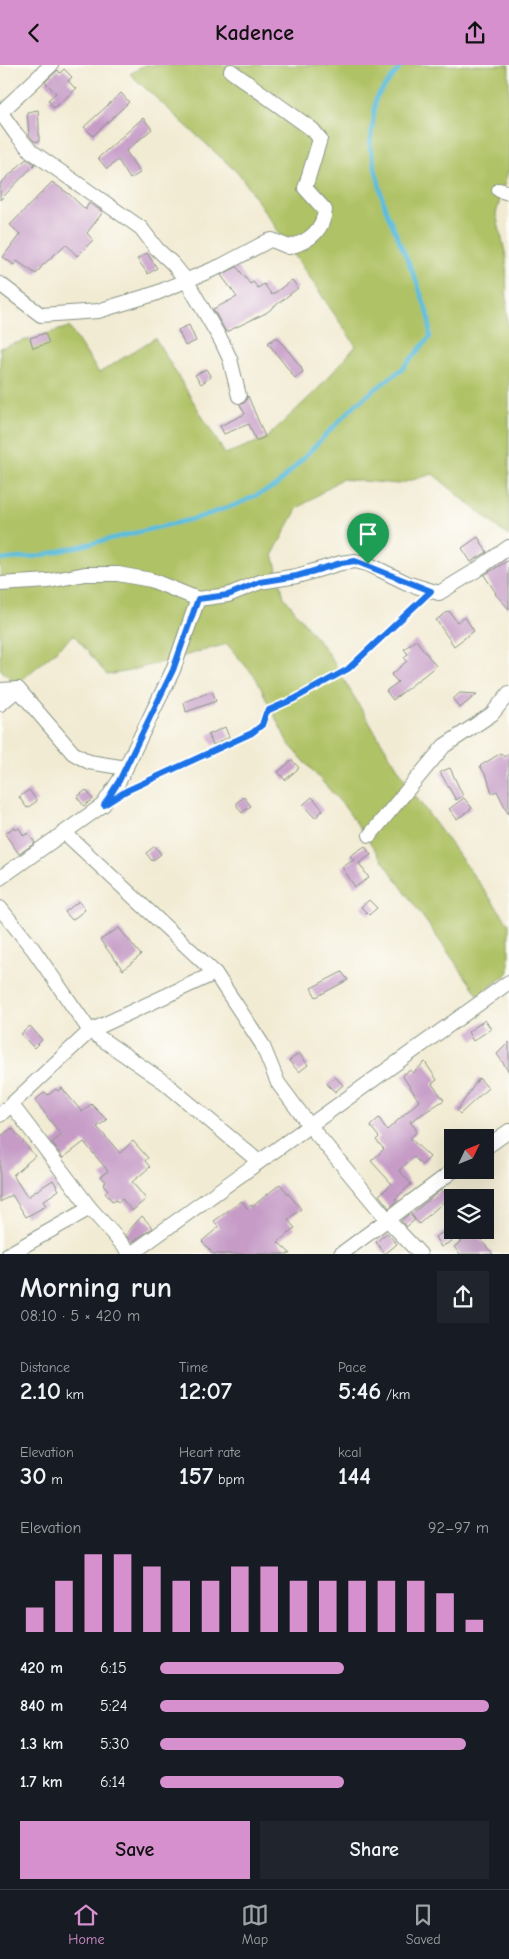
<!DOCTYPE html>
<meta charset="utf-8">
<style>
body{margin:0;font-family:"Comic Neue",sans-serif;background:#20242c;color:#f1f3f6;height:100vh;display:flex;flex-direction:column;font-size:19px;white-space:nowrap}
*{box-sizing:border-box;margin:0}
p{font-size:16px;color:#9ea1a6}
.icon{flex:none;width:28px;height:28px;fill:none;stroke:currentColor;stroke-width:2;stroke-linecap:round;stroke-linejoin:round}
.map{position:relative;height:1189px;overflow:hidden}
.panel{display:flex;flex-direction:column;background:#171b24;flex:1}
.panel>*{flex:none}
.needle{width:32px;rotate:47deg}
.fabs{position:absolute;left:444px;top:1064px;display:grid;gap:10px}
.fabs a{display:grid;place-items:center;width:50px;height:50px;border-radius:0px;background:#171b24;box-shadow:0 5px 20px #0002;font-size:25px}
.pin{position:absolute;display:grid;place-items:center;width:42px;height:42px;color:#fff;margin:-51px -21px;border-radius:50% 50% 50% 0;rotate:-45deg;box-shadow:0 0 5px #0007}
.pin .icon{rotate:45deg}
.round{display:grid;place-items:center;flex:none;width:52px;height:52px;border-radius:0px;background:#20242c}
.summary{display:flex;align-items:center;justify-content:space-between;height:85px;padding:0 20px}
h1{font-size:28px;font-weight:600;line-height:38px}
.stats{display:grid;grid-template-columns:repeat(3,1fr);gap:8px;height:85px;padding:5px 20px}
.stats div{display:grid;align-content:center}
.stats b{font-size:25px;font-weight:600}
.stats small{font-size:14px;font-weight:400}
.stats p{font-size:14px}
.chart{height:140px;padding:10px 20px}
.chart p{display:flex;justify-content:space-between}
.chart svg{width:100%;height:90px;margin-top:5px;stroke:#d690ce;stroke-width:6}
.button{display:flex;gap:10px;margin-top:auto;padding:10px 20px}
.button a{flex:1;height:58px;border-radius:0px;background:#d690ce;color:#111;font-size:20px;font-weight:600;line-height:58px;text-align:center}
.button a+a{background:#20242c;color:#f1f3f6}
ul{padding:0 20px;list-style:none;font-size:16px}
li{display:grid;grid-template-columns:80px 60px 1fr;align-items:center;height:38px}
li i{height:12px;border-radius:6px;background:#d690ce}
header{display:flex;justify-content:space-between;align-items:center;height:65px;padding:0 20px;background:#d690ce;color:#111;font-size:22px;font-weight:600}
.tabs{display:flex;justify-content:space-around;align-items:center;height:70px;border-top:1px solid #363941;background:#171b24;font-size:14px;color:#9ea1a6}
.tabs a{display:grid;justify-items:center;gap:2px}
.tabs .selected{color:#d690ce}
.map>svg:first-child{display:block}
.green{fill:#b0c266;stroke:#68804d}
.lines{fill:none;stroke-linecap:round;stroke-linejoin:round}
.stream{stroke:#5dbddc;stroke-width:4.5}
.building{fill:#c69cc7}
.street-casing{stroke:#889484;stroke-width:16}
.path{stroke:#889484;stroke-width:2.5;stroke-dasharray:1 4;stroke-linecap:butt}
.street{stroke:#fff;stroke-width:14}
.route-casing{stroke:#fff;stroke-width:10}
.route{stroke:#1a73e8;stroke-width:6}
</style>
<header><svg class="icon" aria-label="back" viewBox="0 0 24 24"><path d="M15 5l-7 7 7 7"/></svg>Kadence<svg class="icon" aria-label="share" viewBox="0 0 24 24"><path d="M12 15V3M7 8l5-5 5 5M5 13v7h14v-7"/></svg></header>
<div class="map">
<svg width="509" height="1189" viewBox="0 0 509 1189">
<rect width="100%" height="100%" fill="#fdfcf7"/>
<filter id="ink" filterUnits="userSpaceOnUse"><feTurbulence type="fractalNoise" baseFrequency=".02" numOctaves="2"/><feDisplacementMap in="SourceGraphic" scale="10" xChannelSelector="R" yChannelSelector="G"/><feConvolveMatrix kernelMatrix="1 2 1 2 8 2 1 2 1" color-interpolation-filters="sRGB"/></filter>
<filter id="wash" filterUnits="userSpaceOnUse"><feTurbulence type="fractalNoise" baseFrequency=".0096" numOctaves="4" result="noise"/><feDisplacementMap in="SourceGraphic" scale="20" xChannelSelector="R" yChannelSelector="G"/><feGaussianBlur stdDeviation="1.12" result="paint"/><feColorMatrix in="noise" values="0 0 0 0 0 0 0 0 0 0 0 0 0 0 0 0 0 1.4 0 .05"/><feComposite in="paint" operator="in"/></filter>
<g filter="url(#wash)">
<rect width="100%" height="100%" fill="#f2ebd3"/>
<polygon class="green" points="144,0 509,0 509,103 496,149 506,191 507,258 509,261 509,470 508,471 433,409 398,419 341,414 297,444 273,489 284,532 328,588 369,657 414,729 509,859 509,907 479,931 344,741 288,678 256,613 227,579 129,606 107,610 74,570 17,619 0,604 0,283 69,262 99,308 155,273 225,389 265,374 317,325 356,281 240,110 130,9"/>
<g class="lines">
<polyline class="stream" points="0,495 39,491 197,453 238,439 276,421 356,339 403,303 430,272 429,252 416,215 385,143 370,82 376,33 402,0"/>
</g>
<g id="blocks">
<g class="building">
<polygon points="64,4 72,12 68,16 76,24 54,43 48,35 56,28 45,17 58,5 60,8"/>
<polygon points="121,28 129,37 93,71 84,62"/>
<polygon points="38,45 39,60 39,77 34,76 29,70 27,47"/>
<polygon points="143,53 152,64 126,86 140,108 130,114 118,95 107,104 98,93"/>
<polygon points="26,94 35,99 0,135 0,119"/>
<polygon points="52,117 69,129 86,145 86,143 89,138 103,147 87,168 93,175 77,191 66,179 43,200 36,209 17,196 14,200 3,192 20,169 10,160"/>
<polygon points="147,188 157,203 148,209 137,194"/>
<polygon points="237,202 250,219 253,217 258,223 264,219 272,230 292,215 298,223 266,248 226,267 213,244 237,232 221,210"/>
<polygon points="189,260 196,276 185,281 178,265"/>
<polygon points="45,268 49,278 33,283 30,273"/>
<polygon points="277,272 301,302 303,307 295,313 268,278"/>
<polygon points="206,304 211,312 201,319 195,310"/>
<polygon points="248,331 265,372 256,376 249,359 224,369 220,361 245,349 240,340 245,337"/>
<polygon points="478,472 487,487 471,497 462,483"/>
<polygon points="509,495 509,544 495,529 496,528 484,510"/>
<polygon points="449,546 457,557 465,552 474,566 454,581 436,555"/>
<polygon points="416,575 436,601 393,635 386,626 398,617 391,610 407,596 404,592 408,589 404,584"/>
<polygon points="212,626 216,636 186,647 184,637"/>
<polygon points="460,628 477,629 460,643 453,634"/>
<polygon points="225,662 229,672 213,680 208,670"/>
<polygon points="501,688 504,692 509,688 509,750 497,726 492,728 487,712 480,701"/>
<polygon points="292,695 299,703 285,715 278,707"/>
<polygon points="450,703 463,731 456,735 440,707"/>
<polygon points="29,725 37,736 27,743 19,732"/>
<polygon points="86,725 93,734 84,741 77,732"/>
<polygon points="244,732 251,741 242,748 237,741 237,737"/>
<polygon points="312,732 323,745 315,753 303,740"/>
<polygon points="464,733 472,743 457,754 449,744"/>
<polygon points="14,762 16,765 19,763 24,771 28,768 35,778 19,789 5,769"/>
<polygon points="155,781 161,789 152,796 146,788"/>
<polygon points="365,781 371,790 359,798 369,813 355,822 342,802 354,795 350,791"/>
<polygon points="369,835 377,843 369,850 361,842"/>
<polygon points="79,836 85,845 72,855 65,847"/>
<polygon points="119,863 141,890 123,905 100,875"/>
<polygon points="342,907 348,915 316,932 311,923"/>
<polygon points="485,955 491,964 473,976 468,967"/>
<polygon points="30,961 42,975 34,983 21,969"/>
<polygon points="509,977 509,1007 497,989"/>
<polygon points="299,988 308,1000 299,1007 289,996"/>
<polygon points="425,997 437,1015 432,1019 444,1035 410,1057 416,1064 416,1068 410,1073 430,1092 422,1100 414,1092 399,1105 411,1119 395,1134 397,1136 389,1143 379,1130 392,1119 371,1096 384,1084 376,1075 379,1072 370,1061 379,1053 387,1065 419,1036 402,1010 411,1005 413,1008"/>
<polygon points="335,1012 343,1020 335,1027 327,1019"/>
<polygon points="479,1013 488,1023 460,1049 457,1046"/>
<polygon points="62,1023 82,1047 91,1039 107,1055 97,1062 120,1088 133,1076 148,1093 145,1096 150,1102 132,1117 146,1134 132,1146 122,1134 118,1137 116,1135 113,1137 105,1128 108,1125 103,1119 106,1117 101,1111 108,1106 84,1077 63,1093 52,1078 61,1070 35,1035 45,1027 48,1030 56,1024 58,1026"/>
<polygon points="12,1063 35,1091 13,1110 27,1132 53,1115 59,1125 43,1136 46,1141 26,1152 12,1130 0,1137 0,1072"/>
<polygon points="280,1119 301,1144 288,1155 295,1163 278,1177 291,1189 213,1189 202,1176 219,1162 214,1156 242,1136 247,1143 251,1140 252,1142"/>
<polygon points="441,1125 448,1133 419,1159 411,1149"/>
<polygon points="409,1149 415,1155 406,1162 401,1156"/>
<polygon points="142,1151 153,1163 132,1177 125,1170"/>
<polygon points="452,1162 452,1176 441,1182 435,1172"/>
<polygon points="473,1166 493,1189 460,1189 454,1182"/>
<polygon points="387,1168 397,1179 385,1189 376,1177"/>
</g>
</g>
</g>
<g filter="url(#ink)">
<use href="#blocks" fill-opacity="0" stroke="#889484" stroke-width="1"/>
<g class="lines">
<defs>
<g id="street">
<polyline points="0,48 51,0"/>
<polyline points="1,48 16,69 31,86 141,163 157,184 173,199 186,215 222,277 230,294 239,331"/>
<polyline points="499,125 509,128"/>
<path d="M 0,219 L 41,250 L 98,246 L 154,229 L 221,201 L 268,176 L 272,175 L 289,182 C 308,177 323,166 325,145 L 305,123 L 320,74 L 313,65 L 231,6"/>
<polyline points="0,519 49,516 85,509 118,509 151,515 198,534 228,530 260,517 297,511 341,498 355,496 368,499 409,519 439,528 475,506 509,482"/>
<polyline points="0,625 18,624 73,688 89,697 126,703"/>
<polyline points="0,639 18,624"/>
<polyline points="65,768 215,908 262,979 278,1018 310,1061 387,1154 420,1189"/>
<polyline points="370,770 444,681 492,649 509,628"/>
<polyline points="0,813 103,740 119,716 173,605 198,534"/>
<polyline points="0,843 33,884 90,966 164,1017 259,1097"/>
<polyline points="12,1040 90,1143 131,1189"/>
<polyline points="0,1050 90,966 215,908"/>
<polyline points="485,1083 509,1066"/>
<polyline points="9,1189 90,1143"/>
<polyline points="131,1189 509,917"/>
<polyline points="341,1189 454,1105"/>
</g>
</defs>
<use href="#street" class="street-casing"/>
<polyline class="path" points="130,724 252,668 262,660 266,648 269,645 294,634 348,604 420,536"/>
<use href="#street" class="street"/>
</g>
</g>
<g class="lines" filter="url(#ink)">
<defs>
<polygon id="route" points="355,496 431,526 348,604 294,634 269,645 266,648 262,660 252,668 126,726 104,740 119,716 173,605 198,534 228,530 260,517 297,511 341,498"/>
</defs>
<use href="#route" class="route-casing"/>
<use href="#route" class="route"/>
</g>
</svg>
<div class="fabs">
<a><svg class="needle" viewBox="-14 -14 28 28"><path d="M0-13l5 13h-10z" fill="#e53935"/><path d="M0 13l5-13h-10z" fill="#9ea1a6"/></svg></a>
<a><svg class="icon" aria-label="layers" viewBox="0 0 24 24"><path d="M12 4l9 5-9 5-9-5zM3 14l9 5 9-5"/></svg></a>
</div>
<div class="pin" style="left:368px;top:499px;background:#1e9e55"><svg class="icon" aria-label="arrive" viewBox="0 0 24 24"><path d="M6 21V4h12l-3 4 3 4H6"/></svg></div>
</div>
<section class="panel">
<div class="summary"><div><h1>Morning run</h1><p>08:10 · 5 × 420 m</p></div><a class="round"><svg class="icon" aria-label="share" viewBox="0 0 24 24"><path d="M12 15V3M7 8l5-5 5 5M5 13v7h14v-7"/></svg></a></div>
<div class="stats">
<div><p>Distance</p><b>2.10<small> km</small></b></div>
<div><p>Time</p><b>12:07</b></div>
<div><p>Pace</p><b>5:46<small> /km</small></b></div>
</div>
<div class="stats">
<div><p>Elevation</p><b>30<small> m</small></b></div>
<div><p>Heart rate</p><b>157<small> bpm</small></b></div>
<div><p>kcal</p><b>144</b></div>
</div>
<div class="chart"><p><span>Elevation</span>92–97 m</p>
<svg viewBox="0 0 160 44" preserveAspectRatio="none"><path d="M5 44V32M15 44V19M25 44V6M35 44V6M45 44V12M55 44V19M65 44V19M75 44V12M85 44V12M95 44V19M105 44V19M115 44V19M125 44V19M135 44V19M145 44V25M155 44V38"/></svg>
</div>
<ul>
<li><b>420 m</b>6:15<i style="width:56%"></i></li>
<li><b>840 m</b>5:24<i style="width:100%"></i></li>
<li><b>1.3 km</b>5:30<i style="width:93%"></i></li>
<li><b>1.7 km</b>6:14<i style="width:56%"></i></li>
</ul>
<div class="button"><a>Save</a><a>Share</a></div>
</section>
<nav class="tabs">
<a class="selected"><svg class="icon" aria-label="home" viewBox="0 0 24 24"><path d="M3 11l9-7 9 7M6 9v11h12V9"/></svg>Home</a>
<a><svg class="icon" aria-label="map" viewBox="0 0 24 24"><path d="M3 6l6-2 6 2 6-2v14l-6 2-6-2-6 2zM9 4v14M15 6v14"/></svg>Map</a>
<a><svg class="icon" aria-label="saved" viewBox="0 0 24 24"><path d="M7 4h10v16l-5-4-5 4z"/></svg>Saved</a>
</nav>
